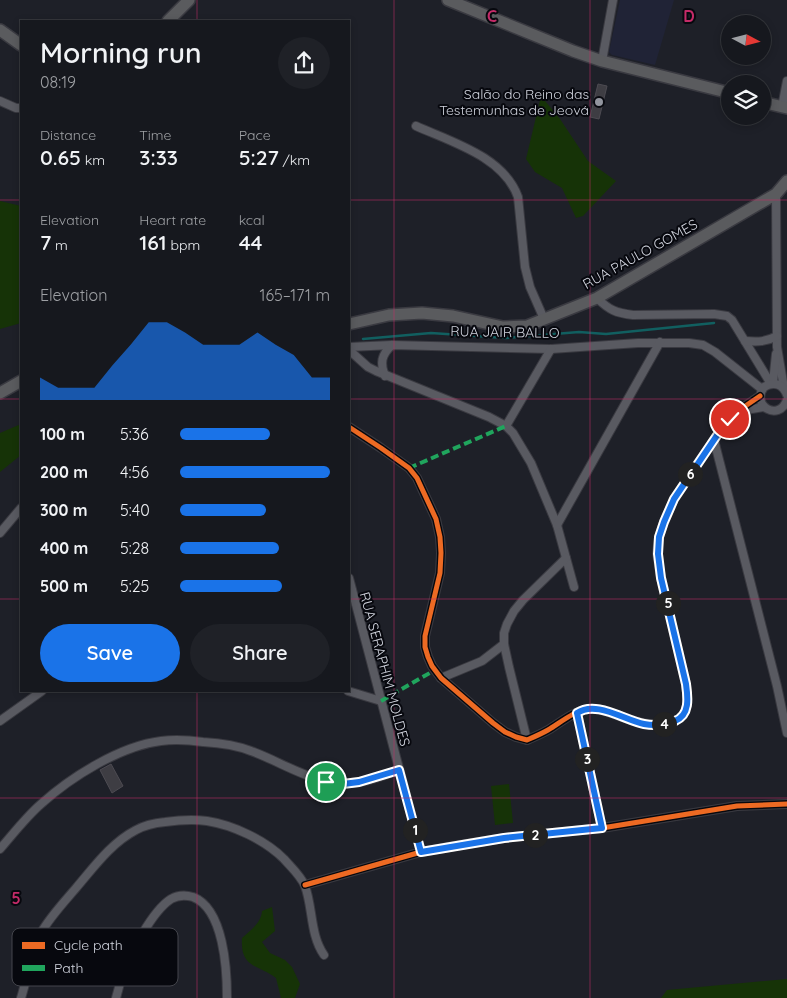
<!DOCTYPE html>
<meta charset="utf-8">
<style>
body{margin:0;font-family:Quicksand,sans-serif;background:#1f2127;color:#f1f3f6;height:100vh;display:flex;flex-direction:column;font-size:19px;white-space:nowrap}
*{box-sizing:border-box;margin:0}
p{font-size:16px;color:#9ea0a4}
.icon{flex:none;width:28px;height:28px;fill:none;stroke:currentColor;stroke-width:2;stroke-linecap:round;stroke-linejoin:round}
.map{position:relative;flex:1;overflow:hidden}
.panel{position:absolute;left:20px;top:20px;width:330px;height:672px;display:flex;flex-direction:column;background:#16181e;border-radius:0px;box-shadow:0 2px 8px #0003,0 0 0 1px #35373c}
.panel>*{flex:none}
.needle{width:32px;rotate:97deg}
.fabs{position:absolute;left:721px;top:15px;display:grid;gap:10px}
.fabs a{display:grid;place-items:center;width:50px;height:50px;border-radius:50%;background:#16181e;box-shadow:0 2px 8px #0003,0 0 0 1px #35373c;font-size:25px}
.pin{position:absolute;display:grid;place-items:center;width:42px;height:42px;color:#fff;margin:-21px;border:2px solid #fff;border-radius:50%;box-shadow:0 1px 5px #0007}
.km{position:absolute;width:25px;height:25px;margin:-12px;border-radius:50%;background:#222;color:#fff;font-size:14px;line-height:25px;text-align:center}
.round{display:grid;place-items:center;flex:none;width:52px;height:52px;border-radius:26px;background:#1f2127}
.summary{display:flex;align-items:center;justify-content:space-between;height:85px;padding:0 20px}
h1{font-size:28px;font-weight:600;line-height:38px}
.metrics{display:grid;grid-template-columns:repeat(3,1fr);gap:8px;height:85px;padding:5px 20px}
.metrics div{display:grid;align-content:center}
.metrics b{font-size:21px;font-weight:600}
.metrics small{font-size:14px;font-weight:400}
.metrics p{font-size:14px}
.chart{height:140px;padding:10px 20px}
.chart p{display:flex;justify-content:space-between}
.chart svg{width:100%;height:90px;margin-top:5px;fill:#1a73e8;opacity:.7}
.primary-button{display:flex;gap:10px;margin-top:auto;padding:10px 20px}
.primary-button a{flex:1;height:58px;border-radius:30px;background:#1a73e8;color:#fff;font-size:20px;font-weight:600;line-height:58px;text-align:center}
.primary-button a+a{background:#1f2127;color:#f1f3f6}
ul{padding:0 20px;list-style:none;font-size:16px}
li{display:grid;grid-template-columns:80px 60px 1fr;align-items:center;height:38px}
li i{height:12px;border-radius:6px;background:#1a73e8}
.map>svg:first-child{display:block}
.built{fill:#202336}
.green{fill:#163307}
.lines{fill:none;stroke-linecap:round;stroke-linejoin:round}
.stream{stroke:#115f60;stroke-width:2.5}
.building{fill:#3e3d43;stroke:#4d4b52}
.minor-casing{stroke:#3a3a41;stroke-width:10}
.secondary-casing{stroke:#3a3a41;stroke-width:14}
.minor{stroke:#595a61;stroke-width:8}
.secondary{stroke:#5a5b5e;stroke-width:11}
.quiet{stroke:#20a55d;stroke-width:4;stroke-dasharray:8 4;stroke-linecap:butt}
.cycleway-casing{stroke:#07080e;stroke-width:8}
.cycleway{stroke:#ed6a23;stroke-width:5}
.route-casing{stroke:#fff;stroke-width:10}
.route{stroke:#1a73e8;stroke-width:6}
.grid{fill:none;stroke:#c42b68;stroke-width:1;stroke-opacity:0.55}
.poi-dot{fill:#92959e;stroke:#07080e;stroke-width:2}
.labels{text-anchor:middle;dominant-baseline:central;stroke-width:4;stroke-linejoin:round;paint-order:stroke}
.poi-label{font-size:14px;fill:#d1d4de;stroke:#07080e;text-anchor:end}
.street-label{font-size:14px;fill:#d1d4de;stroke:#07080e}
.key{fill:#07080e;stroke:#44454c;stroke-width:1}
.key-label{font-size:14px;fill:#d1d4de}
.grid-label{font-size:16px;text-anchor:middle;font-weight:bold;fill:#c42b68;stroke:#07080e;stroke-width:4;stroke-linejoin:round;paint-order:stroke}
</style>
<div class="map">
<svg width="787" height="998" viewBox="0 0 787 998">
<rect width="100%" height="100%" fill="#1e2028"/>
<polygon class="built" points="620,0 674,0 655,65 612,55 609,52"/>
<g class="green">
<polygon points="541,96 560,119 588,161 616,181 583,216 576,218 562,188 535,172 526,159"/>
<polygon points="0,201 21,206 21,323 0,329"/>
<polygon points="21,424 21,455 0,472 0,433"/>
<polygon points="509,784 513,823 495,825 491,786"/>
<path d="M 272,907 L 275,931 L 262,942 L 270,953 L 285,960 L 292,967 L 300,984 L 295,998 L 281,998 L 276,978 C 257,964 240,968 242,938 C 251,930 261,923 262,911 Z"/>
<polygon points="787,979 787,998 661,998 667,990"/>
</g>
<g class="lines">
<polyline class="stream" points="363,339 431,333 506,338 579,332 606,334 714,323"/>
</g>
<g class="building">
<polygon points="598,84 607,86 599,119 590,117"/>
<polygon points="111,764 123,786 112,793 100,770"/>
</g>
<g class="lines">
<defs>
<g id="minor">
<polyline points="602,61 613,0"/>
<polyline points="0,101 16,108 21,108"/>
<polyline points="782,107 787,81"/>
<path d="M 416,126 C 452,142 504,157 518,197 L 525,267 L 530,287 L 544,319"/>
<polyline points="776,194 777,347 784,388"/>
<path d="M 597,298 C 609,310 616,313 633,315 L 714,314 L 727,316 L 732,320 L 771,384"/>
<path d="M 745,341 C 758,342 766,342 777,336"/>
<polyline points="349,347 392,345 551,349 638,343 689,343 703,345 715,352 762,389"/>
<polyline points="349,350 368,367 376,371 489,417 506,426 513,433 531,463 557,525 574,587"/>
<path d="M 385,376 C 380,363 381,355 392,345"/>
<polyline points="773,383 776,354"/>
<path d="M 787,395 C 783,384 774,381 764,387 C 750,406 779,422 787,400"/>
<polyline points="740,411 764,407"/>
<polyline points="506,426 551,349"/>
<path d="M 349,427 L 381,448 L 409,468 L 417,478 L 436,519 L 440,537 L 441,553 L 440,573 L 425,636 L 425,647 L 428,657 L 432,666 L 441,678 L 493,723 L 505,732 L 516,737 L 527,740 C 534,737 541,734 548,730 C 560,723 575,710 589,709 C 597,708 604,711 611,713 C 632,720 653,730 675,721 C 690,715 688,698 686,684 L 661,578 L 657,553 L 659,537 L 664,522 L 674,499 L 722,428 L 738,411 L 760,396"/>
<polyline points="714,440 777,686 787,733"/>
<polyline points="557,525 660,342"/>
<polyline points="0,533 21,508"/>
<polyline points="349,578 421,852"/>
<polyline points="441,678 482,661 504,644"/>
<polyline points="348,691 381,701"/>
<polyline points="577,713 602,828"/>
<polyline points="0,721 42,691"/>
<polyline points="527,740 509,667 504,644 504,633 507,624 514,611 523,600 566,558"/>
<path d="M 0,849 C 13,834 26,817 41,804 C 71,777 120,746 161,741 C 175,739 189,740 203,742 C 219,743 236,745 251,751 C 287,764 319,789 359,782 C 373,780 386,774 399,770"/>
<polyline points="305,885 421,852 460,845 504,838 602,828 737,806 787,804"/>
<path d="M 21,998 C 27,979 32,950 41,933 C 49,918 65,901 76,888 C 94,867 111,843 136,830 C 145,825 155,823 165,822 C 179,820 193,819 207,821 C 233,825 265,840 284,859 C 291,867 301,876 305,886 C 313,908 310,935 324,955"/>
<path d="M 116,998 C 118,991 120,983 122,976 C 130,954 152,911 171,899 C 178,895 186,895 193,897 C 224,909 227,970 227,998"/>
</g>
<g id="secondary">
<polyline points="448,0 573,51 602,61 730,93"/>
<polyline points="168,21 189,0"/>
<polyline points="0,30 21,45"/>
<polyline points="762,102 787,108"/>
<polyline points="349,324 389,315 422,313 453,316 503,327 527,326 597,298 776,194 787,181"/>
<polyline points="0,393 21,381"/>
</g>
</defs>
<use href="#minor" class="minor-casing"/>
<use href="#secondary" class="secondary-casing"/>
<use href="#minor" class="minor"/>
<use href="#secondary" class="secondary"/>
<g class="quiet">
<polyline points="409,468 506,426"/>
<polyline points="381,701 435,670"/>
</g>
<defs>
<g id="cycleway">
<path d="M 349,427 L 381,448 L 409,468 L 417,478 L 436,519 L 440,537 L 441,553 L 440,573 L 425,636 L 425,647 L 428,657 L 432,666 L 441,678 L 493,723 L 505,732 L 516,737 L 527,740 C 534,737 541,734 548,730 C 560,723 575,710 589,709 C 597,708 604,711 611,713 C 632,720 653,730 675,721 C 690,715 688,698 686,684 L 661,578 L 657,553 L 659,537 L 664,522 L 674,499 L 722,428 L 738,411 L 760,396"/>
<polyline points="305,885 421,852 460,845 504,838 602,828 737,806 787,804"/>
</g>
</defs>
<use href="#cycleway" class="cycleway-casing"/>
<use href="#cycleway" class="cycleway"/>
</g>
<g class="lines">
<defs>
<path id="route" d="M 326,782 L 343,784 L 359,782 L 399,770 L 421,852 L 504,838 L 602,828 L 577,713 C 596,700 624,720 644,724 C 654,726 665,725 675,721 C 690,715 688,698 686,684 L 661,578 L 658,554 L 659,537 L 664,522 L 674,499 L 722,428 L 730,419"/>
</defs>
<use href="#route" class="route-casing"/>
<use href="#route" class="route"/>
</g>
<path class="grid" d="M 197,0 L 197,21M 394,0 L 394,998M 590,0 L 590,998M 0,200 L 21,200M 349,200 L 787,200M 0,399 L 21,399M 349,399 L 787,399M 0,599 L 21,599M 349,599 L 787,599M 197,691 L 197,998M 0,798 L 787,798"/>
<circle class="poi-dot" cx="599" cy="102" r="5"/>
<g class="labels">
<g class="poi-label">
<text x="589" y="94">Salão do Reino das<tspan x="589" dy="16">Testemunhas de Jeová</tspan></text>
</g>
<g class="street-label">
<text transform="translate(640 254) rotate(-29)">RUA PAULO GOMES</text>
<text transform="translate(505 332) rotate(1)">RUA JAIR BALLO</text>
<text transform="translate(385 669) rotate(75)">RUA SERAPHIM MOLDES</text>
</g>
</g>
<rect x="12" y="928" width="166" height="58" rx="8" class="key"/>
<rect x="22" y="942" width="23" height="7" fill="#ed6a23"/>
<rect x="22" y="965" width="23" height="6" fill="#20a55d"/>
<g class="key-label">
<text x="54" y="950">Cycle path</text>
<text x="54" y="973">Path</text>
</g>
<g class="grid-label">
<text x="492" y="22">C</text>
<text x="689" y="22">D</text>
<text x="16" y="904">5</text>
</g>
</svg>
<div class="fabs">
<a><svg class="needle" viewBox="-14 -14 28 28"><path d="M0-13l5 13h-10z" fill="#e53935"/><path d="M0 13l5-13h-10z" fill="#9ea0a4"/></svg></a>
<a><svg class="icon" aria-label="layers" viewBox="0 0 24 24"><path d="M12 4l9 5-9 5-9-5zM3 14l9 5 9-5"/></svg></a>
</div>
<div class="pin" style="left:326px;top:782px;background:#1e9e55"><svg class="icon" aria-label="arrive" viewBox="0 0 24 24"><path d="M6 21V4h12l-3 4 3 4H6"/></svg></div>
<div class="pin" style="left:730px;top:419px;background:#d93025"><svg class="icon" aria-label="check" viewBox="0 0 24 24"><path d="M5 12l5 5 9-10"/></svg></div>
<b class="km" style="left:415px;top:830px">1</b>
<b class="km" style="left:535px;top:835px">2</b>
<b class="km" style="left:587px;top:759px">3</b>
<b class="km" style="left:664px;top:724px">4</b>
<b class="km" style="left:668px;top:603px">5</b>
<b class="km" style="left:690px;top:474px">6</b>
<section class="panel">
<div class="summary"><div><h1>Morning run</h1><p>08:19</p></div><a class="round"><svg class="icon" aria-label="share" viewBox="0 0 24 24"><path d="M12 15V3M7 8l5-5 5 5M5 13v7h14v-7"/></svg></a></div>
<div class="metrics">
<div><p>Distance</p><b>0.65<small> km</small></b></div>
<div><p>Time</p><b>3:33</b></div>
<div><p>Pace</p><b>5:27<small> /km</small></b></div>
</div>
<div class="metrics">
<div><p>Elevation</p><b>7<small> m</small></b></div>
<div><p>Heart rate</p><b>161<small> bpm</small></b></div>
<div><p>kcal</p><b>44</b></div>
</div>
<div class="chart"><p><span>Elevation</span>165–171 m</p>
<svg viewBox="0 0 160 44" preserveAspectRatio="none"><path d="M0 44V33L10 38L20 38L30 38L40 27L50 17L60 6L70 6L80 11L90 17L100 17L110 17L120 11L130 17L140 22L150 33L160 33V44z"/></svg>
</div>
<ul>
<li><b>100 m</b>5:36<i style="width:60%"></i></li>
<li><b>200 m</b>4:56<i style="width:100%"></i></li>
<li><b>300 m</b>5:40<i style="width:57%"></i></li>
<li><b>400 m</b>5:28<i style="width:66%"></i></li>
<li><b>500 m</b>5:25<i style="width:68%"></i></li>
</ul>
<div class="primary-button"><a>Save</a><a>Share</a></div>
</section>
</div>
